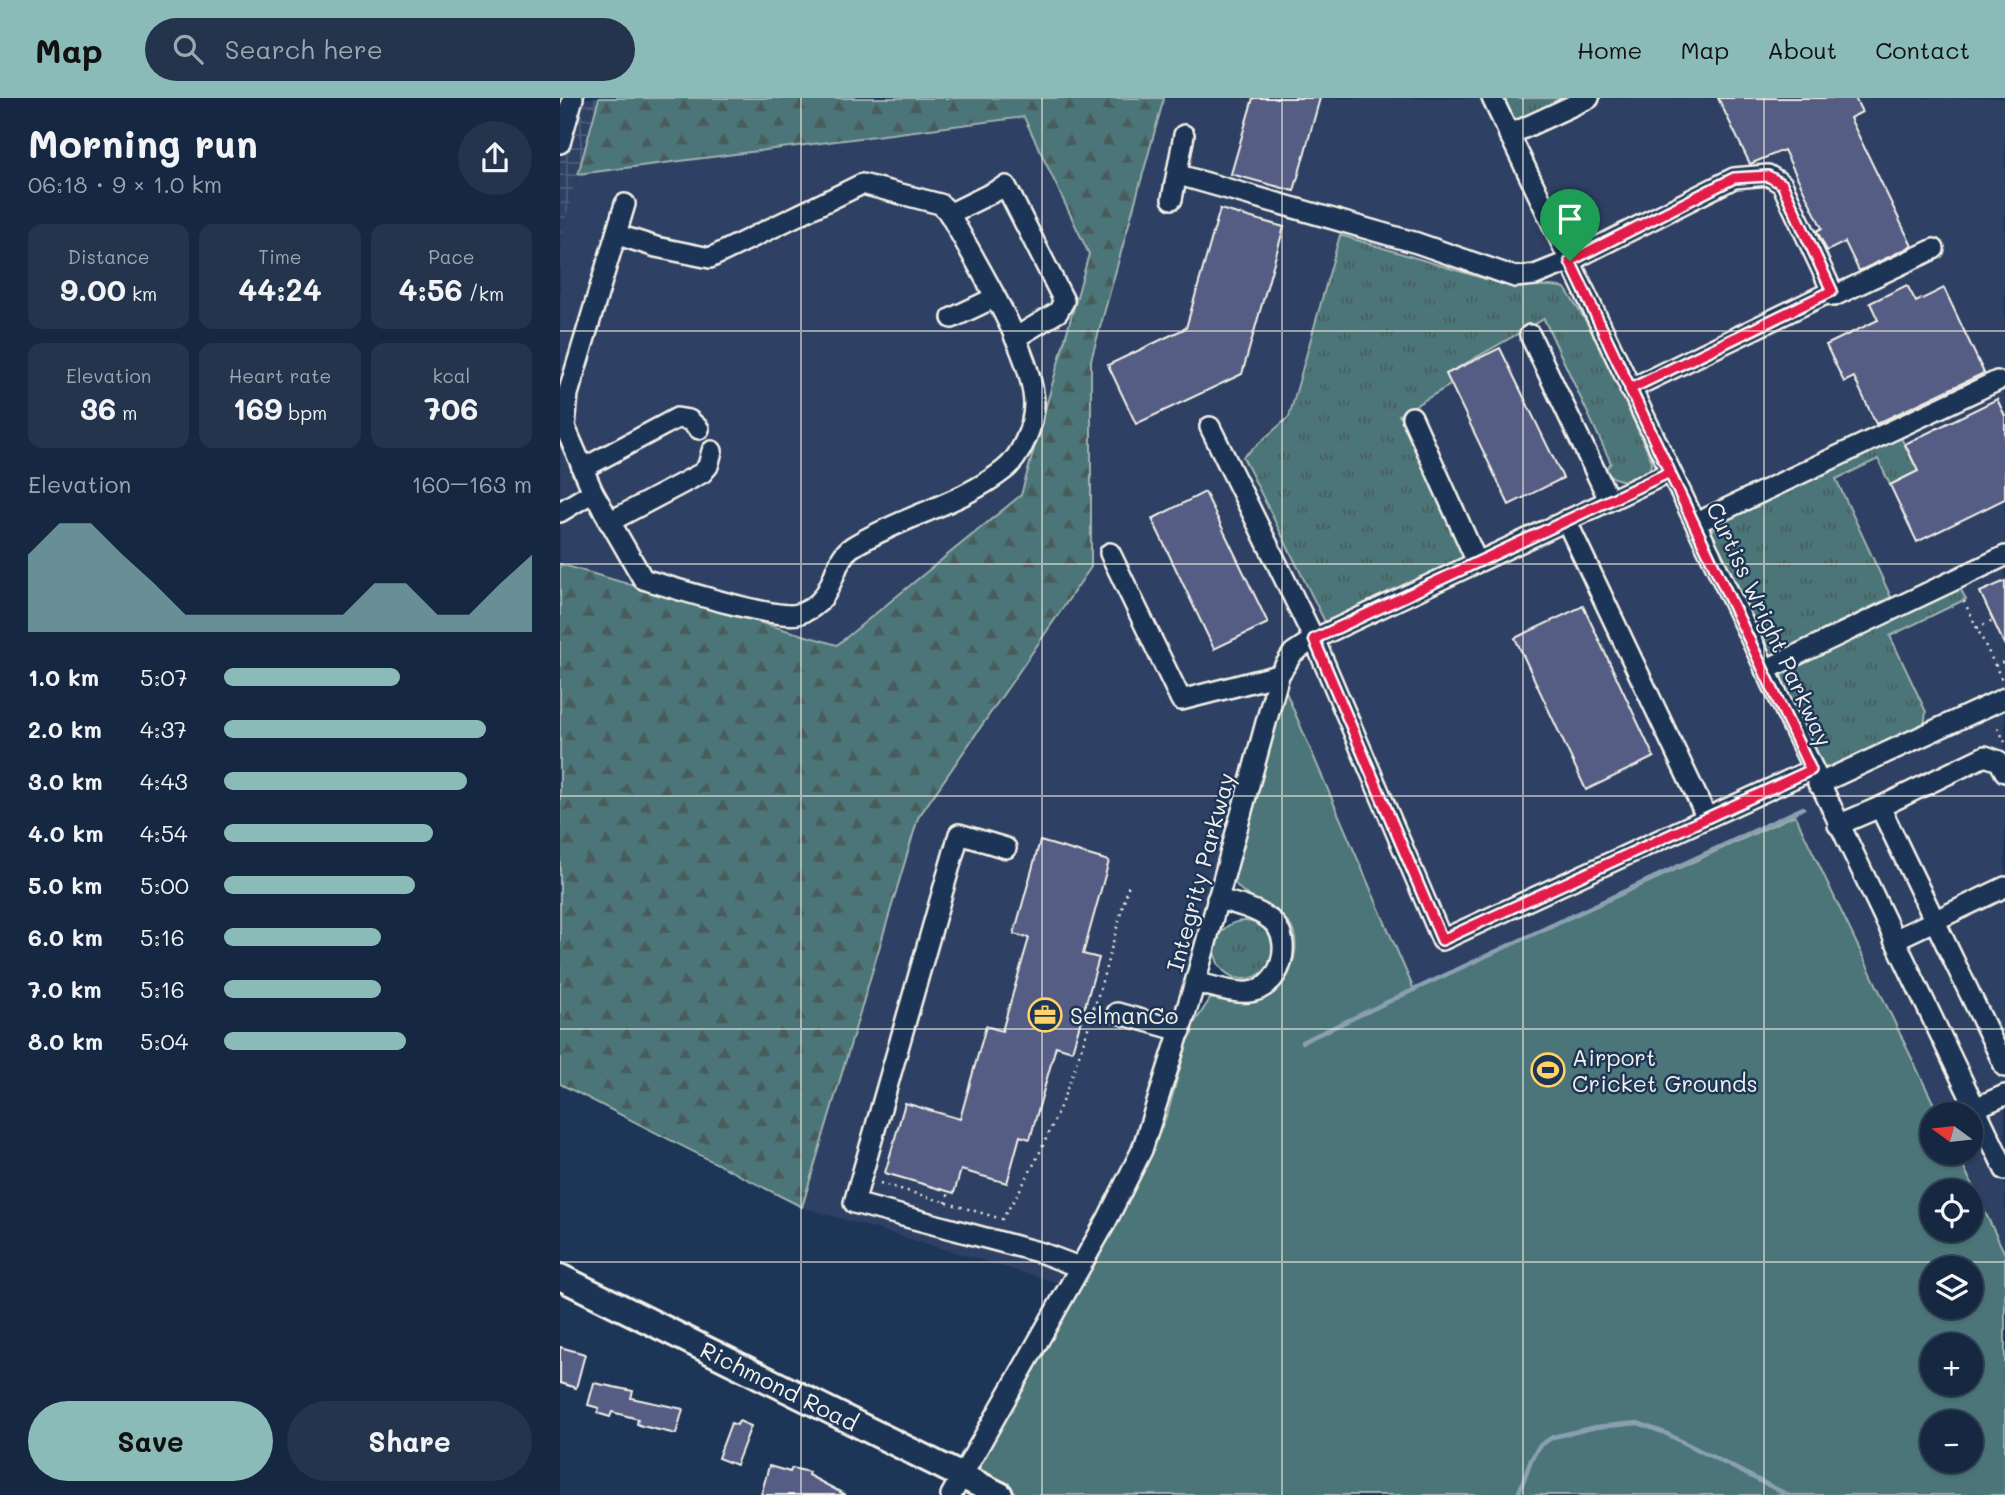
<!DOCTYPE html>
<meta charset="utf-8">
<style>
body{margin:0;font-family:Mali,sans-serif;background:#23344c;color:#f1f3f6;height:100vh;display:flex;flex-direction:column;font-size:26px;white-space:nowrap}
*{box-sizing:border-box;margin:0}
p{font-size:23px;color:#9ea6b1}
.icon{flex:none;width:38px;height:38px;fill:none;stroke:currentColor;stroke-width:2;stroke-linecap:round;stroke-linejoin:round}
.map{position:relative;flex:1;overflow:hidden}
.drawer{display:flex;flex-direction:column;background:#162841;width:560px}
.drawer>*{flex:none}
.needle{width:46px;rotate:285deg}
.fabs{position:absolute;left:1360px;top:1004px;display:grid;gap:14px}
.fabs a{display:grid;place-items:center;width:63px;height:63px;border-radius:50%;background:#162841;box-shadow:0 2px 5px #0004,0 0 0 2px #35445a;font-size:35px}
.pin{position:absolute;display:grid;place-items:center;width:60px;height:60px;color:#fff;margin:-72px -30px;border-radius:50% 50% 50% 0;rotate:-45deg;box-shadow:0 0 7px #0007}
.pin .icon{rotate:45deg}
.round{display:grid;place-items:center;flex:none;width:74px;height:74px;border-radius:37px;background:#23344c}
.head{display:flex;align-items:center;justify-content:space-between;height:119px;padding:0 28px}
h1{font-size:38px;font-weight:700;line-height:52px}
.metrics{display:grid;grid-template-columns:repeat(3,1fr);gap:10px;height:119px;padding:7px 28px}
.metrics div{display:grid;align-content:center;border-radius:14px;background:#23344c;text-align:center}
.metrics b{font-size:30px;font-weight:700}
.metrics small{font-size:19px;font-weight:400}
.metrics p{font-size:19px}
.chart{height:196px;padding:14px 28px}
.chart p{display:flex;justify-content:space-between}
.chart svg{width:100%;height:126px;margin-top:7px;fill:#8bbbb9;opacity:.7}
.action{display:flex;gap:14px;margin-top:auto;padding:14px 28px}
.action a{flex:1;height:80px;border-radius:42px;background:#8bbbb9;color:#111;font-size:28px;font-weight:700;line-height:80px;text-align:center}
.action a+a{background:#23344c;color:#f1f3f6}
ul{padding:0 28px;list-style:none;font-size:23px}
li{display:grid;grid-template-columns:112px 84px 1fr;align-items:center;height:52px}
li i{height:18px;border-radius:9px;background:#8bbbb9}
header{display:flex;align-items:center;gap:42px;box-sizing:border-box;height:98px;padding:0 35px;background:#8bbbb9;color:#111}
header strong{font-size:33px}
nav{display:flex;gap:38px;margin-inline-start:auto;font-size:24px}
.search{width:490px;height:63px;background:#23344c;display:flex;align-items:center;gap:18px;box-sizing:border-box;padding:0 24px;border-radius:38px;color:#9ea6b1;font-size:26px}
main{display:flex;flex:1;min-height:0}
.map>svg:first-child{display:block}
.built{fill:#2e4164}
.industrial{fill:url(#industrial-grid)}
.grass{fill:url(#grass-tufts);stroke:#a0b2b0;stroke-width:2}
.forest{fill:url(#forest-firs);stroke:#a0b2b0;stroke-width:2}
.pitch{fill:#4c7478;stroke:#a0b2b0;stroke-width:2;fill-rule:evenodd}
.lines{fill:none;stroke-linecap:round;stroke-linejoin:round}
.stream{stroke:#8aa0b1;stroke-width:4.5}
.building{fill:#555d84;stroke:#f4f1e8;stroke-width:2}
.minor-casing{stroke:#f4f1e8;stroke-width:24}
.major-casing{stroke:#f4f1e8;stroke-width:30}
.path{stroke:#f4f1e8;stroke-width:2.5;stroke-dasharray:2 5;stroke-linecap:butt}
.minor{stroke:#1d3557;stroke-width:19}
.major{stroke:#1d3557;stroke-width:24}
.route-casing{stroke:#fff;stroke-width:14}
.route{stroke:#e11d48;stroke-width:9}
.grid{fill:none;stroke:#f4f1e8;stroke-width:2;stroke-opacity:0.55}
.labels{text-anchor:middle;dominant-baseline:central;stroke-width:5;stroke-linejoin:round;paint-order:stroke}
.street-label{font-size:23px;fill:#f4f1e8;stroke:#1d3557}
.poi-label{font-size:23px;fill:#f4f1e8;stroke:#1d3557;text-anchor:start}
</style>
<header>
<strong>Map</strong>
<div class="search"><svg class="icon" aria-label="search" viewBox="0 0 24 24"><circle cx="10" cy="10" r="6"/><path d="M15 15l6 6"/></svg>Search here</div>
<nav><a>Home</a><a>Map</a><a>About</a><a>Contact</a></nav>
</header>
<main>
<section class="drawer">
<div class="head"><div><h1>Morning run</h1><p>06:18 · 9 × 1.0 km</p></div><a class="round"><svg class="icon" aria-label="share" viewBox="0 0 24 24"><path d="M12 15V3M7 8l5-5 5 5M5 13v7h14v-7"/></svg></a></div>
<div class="metrics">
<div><p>Distance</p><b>9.00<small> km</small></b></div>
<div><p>Time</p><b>44:24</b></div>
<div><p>Pace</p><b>4:56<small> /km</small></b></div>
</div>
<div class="metrics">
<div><p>Elevation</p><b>36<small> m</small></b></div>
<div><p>Heart rate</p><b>169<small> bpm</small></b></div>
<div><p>kcal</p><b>706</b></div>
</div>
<div class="chart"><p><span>Elevation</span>160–163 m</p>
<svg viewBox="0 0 160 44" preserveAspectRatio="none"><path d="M0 44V17L10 6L20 6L30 17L40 27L50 38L60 38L70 38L80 38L90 38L100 38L110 27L120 27L130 38L140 38L150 27L160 17V44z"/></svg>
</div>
<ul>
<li><b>1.0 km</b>5:07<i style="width:57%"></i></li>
<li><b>2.0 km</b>4:37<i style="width:85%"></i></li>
<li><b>3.0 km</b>4:43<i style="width:79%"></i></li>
<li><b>4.0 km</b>4:54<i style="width:68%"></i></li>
<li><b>5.0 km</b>5:00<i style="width:62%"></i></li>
<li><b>6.0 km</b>5:16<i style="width:51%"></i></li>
<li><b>7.0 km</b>5:16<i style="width:51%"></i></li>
<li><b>8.0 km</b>5:04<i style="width:59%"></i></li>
</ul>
<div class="action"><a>Save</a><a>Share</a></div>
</section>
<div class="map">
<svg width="1445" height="1397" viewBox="0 0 1445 1397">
<defs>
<pattern id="industrial-grid" width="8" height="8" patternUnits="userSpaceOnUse" patternTransform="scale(1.75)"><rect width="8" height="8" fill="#2e4164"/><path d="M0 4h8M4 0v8" fill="none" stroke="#4d5d7a"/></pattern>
<pattern id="grass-tufts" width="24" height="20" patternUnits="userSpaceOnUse" patternTransform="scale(1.75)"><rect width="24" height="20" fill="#4c7478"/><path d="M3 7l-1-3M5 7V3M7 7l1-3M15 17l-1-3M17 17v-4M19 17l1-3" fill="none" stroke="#4a5c5c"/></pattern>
<pattern id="forest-firs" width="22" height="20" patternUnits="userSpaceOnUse" patternTransform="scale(1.75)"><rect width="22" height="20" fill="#4c7478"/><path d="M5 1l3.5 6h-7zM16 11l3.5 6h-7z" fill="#4a5c5c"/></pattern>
</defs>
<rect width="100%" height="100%" fill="#1d3557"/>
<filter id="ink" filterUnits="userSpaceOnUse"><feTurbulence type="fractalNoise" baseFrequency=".0143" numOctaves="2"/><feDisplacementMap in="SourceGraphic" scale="14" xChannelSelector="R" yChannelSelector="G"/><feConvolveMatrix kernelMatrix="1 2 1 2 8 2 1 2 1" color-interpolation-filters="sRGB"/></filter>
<g filter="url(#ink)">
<g class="built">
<polygon points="603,0 1445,0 1445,1156 1397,1055 1410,1055 1410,1017 1379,1017 1235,717 854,893 719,578 582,1052 508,1188 242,1109 358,720 531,469 531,262"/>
<polygon points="465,19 529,156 461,397 277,547 0,466 0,140 18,76"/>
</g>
<polygon class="industrial" points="0,0 39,0 0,140"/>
<g class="grass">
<polygon points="941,0 1014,0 967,23 950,19"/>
<path d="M 780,137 L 945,187 C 966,190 985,185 1005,190 L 1034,236 L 1092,363 L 1088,376 C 1070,383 1060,387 1044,373 L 1051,365 L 984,221 L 887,276 L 892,286 L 839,317 L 858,353 L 905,462 L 766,526 L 683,359 L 729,319 Z"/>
<polygon points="1339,336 1358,373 1330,387 1318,361 1276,381 1331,499 1211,558 1151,434 1169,419"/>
<polygon points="1400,490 1406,501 1330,538 1366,614 1364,628 1271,670 1261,667 1220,581 1224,574"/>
<circle cx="684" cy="852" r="29"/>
</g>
<polygon class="forest" points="39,0 604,0 531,262 531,469 358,720 242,1109 0,986 0,466 277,547 461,397 529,156 464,19 18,76"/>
<path class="pitch" d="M 725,592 L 854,892 L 1235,717 L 1379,1017 L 1372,1017 L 1372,1055 L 1397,1055 L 1445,1156 L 1445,1397 L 440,1397 L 401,1377 L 555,1129 L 583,1075 L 608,1014 L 631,930 L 650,901 C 684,898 719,909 732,867 C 752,805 683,812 672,779 ZM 1372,1094 L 1410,1094 L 1410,1132 L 1372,1132 ZM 1372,1171 L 1410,1171 L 1410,1209 L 1372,1209 ZM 1372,1248 L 1410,1248 L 1410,1286 L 1372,1286 ZM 1372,1325 L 1410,1325 L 1410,1363 L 1372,1363 Z"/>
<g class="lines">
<g class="stream">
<polyline points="742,944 1243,710"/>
<polyline points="958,1397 971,1362 979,1348 993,1339 1036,1329 1078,1325 1105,1335 1228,1397"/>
</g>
</g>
<g class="building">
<polygon points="693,0 760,0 734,93 671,76"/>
<polygon points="1158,0 1295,0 1302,14 1290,20 1352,148 1299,173 1285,144 1267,153 1257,133 1262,130 1224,52 1190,66"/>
<polygon points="660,111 724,129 682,276 576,326 548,267 626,230"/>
<polygon points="1347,187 1356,204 1384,190 1424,275 1316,326 1294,279 1284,284 1266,247 1318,222 1310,205"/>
<polygon points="940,250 1003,380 949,407 886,276"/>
<polygon points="1437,301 1445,318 1445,401 1357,444 1330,387 1358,373 1345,346"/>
<polygon points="645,394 708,525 654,551 592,421"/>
<polygon points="1445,483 1445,548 1420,494"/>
<polygon points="1023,508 1094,659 1026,692 955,540"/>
<polygon points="480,743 549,763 523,856 539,860 512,953 496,948 470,1041 460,1038 447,1085 401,1072 394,1095 325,1075 345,1005 400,1021 426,928 442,933 469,840 454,836"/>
<polygon points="0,1249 25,1256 16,1290 0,1285"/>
<polygon points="34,1285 73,1293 71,1300 123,1311 116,1336 82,1328 77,1326 78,1321 52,1314 50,1319 37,1315 39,1310 28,1307"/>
<polygon points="179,1323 191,1328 176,1367 158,1360 171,1325 177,1327"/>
<polygon points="209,1368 230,1374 232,1370 249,1374 248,1377 286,1397 201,1397"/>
</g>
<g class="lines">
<defs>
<g id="minor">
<polyline points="932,0 1445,1072"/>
<polyline points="949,37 1029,0"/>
<polyline points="0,45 13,0"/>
<polyline points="619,77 857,145 955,179 975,177 1010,163 1174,80 1208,77 1222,86 1272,193 1070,291"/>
<polyline points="612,101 624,37"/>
<polyline points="389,116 446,88 504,203 498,214 455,240"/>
<path d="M 58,137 L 96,149 L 150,160 L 302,86 L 380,106 L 388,113 C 414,163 473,253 474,306 C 474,327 461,359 444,372 C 401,406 338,420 292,449 C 269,464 278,505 238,516 C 216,522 110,489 83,481 L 33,394 L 5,329 L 8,296 L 65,106"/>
<polyline points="1272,193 1274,198 1374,151"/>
<polyline points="392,220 434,200"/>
<polyline points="970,237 1049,402"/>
<polyline points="852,319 917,464"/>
<polyline points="650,329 754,541 882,842 1251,672"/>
<polyline points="22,371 117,320 129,322 139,331"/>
<polyline points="0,414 33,394"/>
<polyline points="1006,422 1147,720"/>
<polyline points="49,424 142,375 148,368 152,353"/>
<polyline points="1136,425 1437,283"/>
<polyline points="550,455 621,602 719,577"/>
<polyline points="1205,572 1445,458"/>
<polyline points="1258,686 1445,600"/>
<polyline points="1320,709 1425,658 1439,663 1445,674"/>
<polyline points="1278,727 1320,709 1445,969"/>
<polyline points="446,750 399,736 294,1105 482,1155 519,1169"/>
<polyline points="1334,842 1445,789"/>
<path d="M 635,885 C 652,887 672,896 689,894 C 720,891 735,844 712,823 C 698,811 673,805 657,801"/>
<polyline points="557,915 621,933"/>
<polyline points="1415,1010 1445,997"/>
<polyline points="391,1397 547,1122 582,1052 635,885 719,577 733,555 754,541 1110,374"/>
</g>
<g id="major">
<path id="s1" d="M 0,1179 L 440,1397"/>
</g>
</defs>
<use href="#minor" class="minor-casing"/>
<use href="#major" class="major-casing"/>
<g class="path">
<polyline points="1404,503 1442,582"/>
<polyline points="1417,530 1433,522"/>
<polyline points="1435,568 1445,563"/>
<polyline points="1438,630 1445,644"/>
<polyline points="525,906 540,911"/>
<path d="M 320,1085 L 442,1121 C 510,1017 536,904 569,786"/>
<polyline points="386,1105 389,1094"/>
</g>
<use href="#minor" class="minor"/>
<use href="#major" class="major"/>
</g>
</g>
<g class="lines" filter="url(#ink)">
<defs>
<polyline id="route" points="1010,163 1110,374 754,541 882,842 1251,672 1070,291 1272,193 1222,86 1208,78 1174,80 1010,163"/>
</defs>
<use href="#route" class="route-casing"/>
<use href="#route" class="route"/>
</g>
<path class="grid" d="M 241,0 L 241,1397M 482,0 L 482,1397M 722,0 L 722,1397M 963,0 L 963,1397M 1204,0 L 1204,1397M 0,233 L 1445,233M 0,466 L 1445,466M 0,698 L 1445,698M 0,931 L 1445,931M 0,1164 L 1445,1164"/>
<defs>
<symbol id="office-ring" viewBox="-11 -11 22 22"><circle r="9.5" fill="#1d3557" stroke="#ffd166" stroke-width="1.5"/><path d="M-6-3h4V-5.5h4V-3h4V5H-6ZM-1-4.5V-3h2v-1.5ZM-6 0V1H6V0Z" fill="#ffd166"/></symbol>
<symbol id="stadium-ring" viewBox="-11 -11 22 22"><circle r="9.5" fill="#1d3557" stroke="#ffd166" stroke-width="1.5"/><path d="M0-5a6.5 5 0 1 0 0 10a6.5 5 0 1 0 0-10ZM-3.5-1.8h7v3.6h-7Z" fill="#ffd166"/></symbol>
</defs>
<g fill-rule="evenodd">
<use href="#office-ring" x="466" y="898" width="38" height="38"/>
<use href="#stadium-ring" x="969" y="953" width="38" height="38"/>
</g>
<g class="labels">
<g class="street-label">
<text transform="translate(1210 526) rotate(65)">Curtiss Wright Parkway</text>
<text transform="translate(640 774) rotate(-75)">Integrity Parkway</text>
<text stroke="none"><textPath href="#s1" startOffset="245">Richmond Road</textPath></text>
</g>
<g class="poi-label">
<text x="510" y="917">SelmanCo</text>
<text x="1012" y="959">Airport<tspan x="1012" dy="26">Cricket Grounds</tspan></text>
</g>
</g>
</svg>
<div class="fabs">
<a><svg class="needle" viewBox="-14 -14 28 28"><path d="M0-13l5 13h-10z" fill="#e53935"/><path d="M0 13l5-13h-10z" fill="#9ea6b1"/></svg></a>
<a><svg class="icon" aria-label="locate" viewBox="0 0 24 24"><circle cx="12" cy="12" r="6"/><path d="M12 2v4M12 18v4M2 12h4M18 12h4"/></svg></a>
<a><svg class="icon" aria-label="layers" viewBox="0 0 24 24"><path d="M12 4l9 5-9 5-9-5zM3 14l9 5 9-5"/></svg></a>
<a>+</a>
<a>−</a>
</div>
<div class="pin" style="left:1010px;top:163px;background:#1e9e55"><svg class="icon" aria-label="arrive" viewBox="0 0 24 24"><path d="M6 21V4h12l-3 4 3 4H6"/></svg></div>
</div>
</main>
